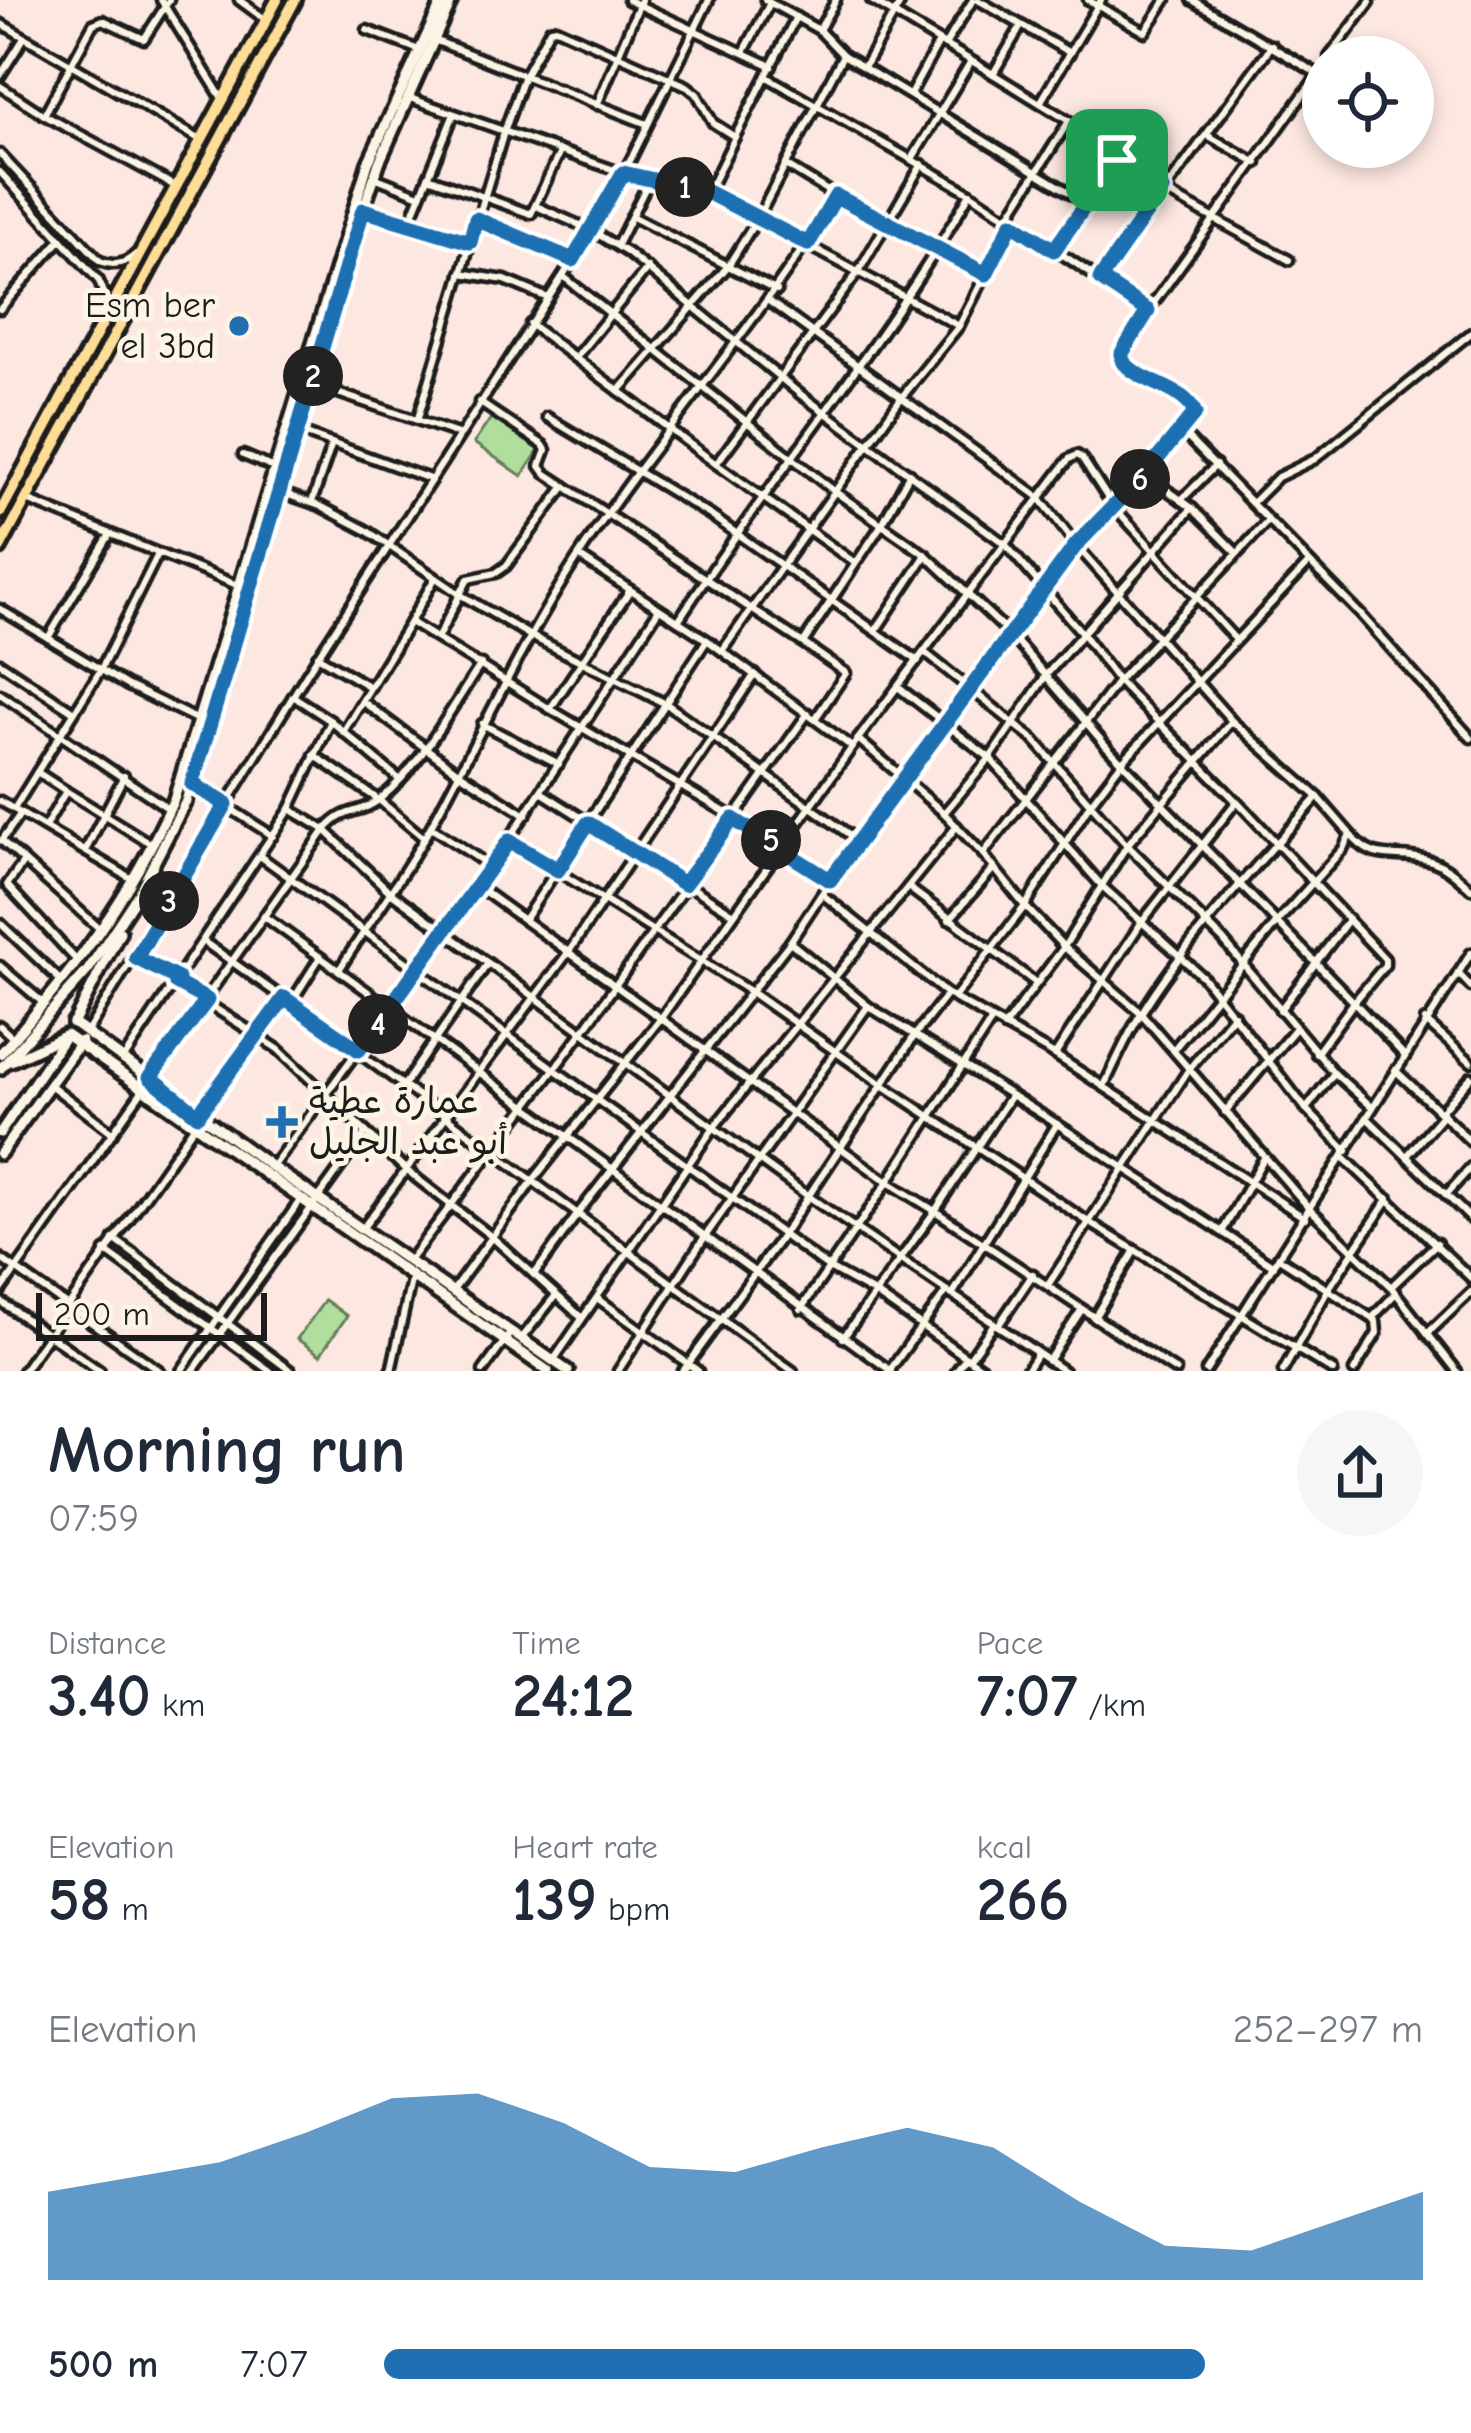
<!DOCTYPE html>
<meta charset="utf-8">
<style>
body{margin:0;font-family:"Comic Neue","Playpen Sans Arabic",sans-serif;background:#f6f6f7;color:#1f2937;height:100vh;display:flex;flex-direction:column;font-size:45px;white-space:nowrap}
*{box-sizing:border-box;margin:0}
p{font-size:39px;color:#747a83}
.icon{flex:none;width:66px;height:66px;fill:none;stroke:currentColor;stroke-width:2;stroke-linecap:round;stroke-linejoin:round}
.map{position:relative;height:1371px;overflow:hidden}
.drawer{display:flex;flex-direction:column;background:#fff;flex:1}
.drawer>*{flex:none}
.buttons{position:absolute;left:1302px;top:36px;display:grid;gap:24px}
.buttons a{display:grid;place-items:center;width:132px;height:132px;border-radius:50%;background:#fff;box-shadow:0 6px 18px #0003;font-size:60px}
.scale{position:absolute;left:36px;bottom:30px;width:231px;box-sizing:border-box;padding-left:12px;border:6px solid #1c1c1c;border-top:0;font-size:33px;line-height:42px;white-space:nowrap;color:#1c1c1c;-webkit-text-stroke:9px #fcf5e5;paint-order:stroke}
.pin{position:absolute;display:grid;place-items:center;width:102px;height:102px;color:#fff;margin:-51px;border-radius:24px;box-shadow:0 6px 18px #0006}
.km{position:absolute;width:60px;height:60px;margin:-30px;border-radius:50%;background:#222;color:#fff;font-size:33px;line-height:60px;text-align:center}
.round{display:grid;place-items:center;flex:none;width:126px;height:126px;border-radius:63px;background:#f6f6f7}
.summary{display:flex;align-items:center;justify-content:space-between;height:204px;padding:0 48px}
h1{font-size:66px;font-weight:600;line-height:90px}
.metrics{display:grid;grid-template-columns:repeat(3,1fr);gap:18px;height:204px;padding:12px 48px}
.metrics div{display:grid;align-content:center}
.metrics b{font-size:60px;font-weight:600}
.metrics small{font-size:33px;font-weight:400}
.metrics p{font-size:33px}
.chart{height:336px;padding:24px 48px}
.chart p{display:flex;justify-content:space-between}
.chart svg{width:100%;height:216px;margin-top:12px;fill:#1f6fb2;opacity:.7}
ul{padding:0 48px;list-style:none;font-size:39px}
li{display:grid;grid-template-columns:192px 144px 1fr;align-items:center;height:90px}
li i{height:30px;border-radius:15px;background:#1f6fb2}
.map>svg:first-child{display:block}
.green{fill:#b1de9c;stroke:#667d5c;stroke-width:3}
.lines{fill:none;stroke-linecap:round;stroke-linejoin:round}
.minor-casing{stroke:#1c1c1c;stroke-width:15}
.secondary-casing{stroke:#1c1c1c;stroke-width:18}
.trunk-casing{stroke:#1c1c1c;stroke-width:20}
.minor{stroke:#fcf5e5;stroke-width:6}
.secondary{stroke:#fcf5e5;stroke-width:9}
.trunk{stroke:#fedd96;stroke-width:10}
.route-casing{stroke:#fff;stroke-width:24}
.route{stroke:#1f6fb2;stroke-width:15}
.poi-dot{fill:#1f6fb2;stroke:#fcf5e5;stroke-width:4.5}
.labels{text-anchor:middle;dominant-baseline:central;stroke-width:10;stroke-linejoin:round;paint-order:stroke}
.poi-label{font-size:36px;fill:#1c1c1c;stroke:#fcf5e5;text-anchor:end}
</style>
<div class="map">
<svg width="1471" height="1371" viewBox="0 0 1471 1371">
<rect width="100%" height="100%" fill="#fde7e1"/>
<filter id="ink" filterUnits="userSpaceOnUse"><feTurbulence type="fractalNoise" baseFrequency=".00833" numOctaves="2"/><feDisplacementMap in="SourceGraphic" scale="24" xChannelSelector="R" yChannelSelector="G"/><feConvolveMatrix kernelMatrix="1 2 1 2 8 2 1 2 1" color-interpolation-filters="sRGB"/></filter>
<g filter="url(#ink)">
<g class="green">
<polygon points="493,415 541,447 522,476 474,443"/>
<polygon points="325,1300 347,1316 320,1355 297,1339"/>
</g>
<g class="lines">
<defs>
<g id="minor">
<polyline points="161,0 223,100"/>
<polyline points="239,0 266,20"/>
<polyline points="628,0 772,66"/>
<polyline points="871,0 993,74 1021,26"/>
<polyline points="978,0 1070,53"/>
<polyline points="1088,0 1145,32 1166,0"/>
<polyline points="1192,0 1318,74 1148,311 1122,360 1132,371 1194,406 1195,414 1182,432 1361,615 1471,738"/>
<polyline points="0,23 199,139"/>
<polyline points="367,30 419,50"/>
<polyline points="819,30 836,0"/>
<polyline points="434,40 647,124"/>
<polyline points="945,45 973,0"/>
<polyline points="745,50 770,3"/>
<polyline points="843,55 1087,203"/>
<polyline points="1329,57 1370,2"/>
<polyline points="865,65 902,0"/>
<polyline points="993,74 1069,121 1104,151 1162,190 1289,260"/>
<polyline points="0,76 24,38"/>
<polyline points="767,77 970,193 1147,311"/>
<polyline points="0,86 44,115 175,186"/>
<polyline points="911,93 939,42"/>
<polyline points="407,97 623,173 708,192 959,326"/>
<polyline points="1040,103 1101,0"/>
<polyline points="597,105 641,0"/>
<polyline points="454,114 409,224 469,242"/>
<polyline points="44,115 93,24 103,20 144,39 169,0"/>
<polyline points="1207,135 1257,163"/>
<polyline points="735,137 796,17"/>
<path d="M 0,154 L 100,261 C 114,267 125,264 136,254"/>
<polyline points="912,159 971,61"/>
<polyline points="922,164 887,223 986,274"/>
<polyline points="787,166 836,196"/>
<polyline points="0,172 99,281 108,308"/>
<polyline points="374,177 420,195"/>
<polyline points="428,177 531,214 560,152"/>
<polyline points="536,206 591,230 628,253 800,394 1005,544 1082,633 1118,681 1236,801"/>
<polyline points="363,210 409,224"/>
<polyline points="633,217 777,291"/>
<polyline points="477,219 573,260"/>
<polyline points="1007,219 1069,121"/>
<polyline points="617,245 650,179"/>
<polyline points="1054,251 1117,160"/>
<polyline points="461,273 505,280 548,298"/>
<polyline points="564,277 834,491 926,555 876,630"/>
<polyline points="1100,279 1272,45"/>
<polyline points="770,302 1039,497 1076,545 1232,721 1318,797 1350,834 1343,849 1278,921 1174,1049"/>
<polyline points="0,309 61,239"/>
<polyline points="575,358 648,268"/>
<polyline points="311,384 458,434"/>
<polyline points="619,391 728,266 759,216 843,55 819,30 765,0"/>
<polyline points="479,402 543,445 546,450 540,466 545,473 803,643 882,524 910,473"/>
<polyline points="547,417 710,515 918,661"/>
<polyline points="418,418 504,132 523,78 550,29 556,28 687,86 697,94 713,123 735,137 708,192"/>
<polyline points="298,431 430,479"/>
<polyline points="243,455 274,468"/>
<polyline points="716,464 855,563"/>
<polyline points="1145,474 1192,508 1237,553"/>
<polyline points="268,488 320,506 366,530 461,595 529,635 668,705 857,840"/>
<polyline points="27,500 237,585"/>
<polyline points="1181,500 1216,465"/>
<polyline points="312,502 332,443"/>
<polyline points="1252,503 1278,477 1315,459 1471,333"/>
<polyline points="926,555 1010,634 1107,747 1354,1002 1316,1054"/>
<polyline points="580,557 707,640 852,747"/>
<polyline points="1309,563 1122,762 1090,804 1025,906 1064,947 1141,1013 1310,1209 1391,1287 1457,1371"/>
<polyline points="435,578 410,622 550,709"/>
<polyline points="630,590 550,709 781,845 829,879"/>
<polyline points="0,609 128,686 196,719"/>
<path d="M 678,621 C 772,475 885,344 970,193"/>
<polyline points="410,622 362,701 458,772 526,815"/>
<polyline points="438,637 468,579 496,573 506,566 565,486"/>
<polyline points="48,638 110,534"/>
<polyline points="803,643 846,673 815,719"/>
<polyline points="722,651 901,398 959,326 1012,223"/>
<polyline points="924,652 1033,739 1127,845 1223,940 1334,1073 1372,1107"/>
<polyline points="317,656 370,687"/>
<polyline points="0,663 74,712"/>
<polyline points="898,687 990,758 1047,674 1192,508"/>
<polyline points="0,694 169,809"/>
<polyline points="293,696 331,721 399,779"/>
<polyline points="482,724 559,764"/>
<polyline points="343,732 362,701"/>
<polyline points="858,739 944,813 983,854"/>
<polyline points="314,755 379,800 424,838"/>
<polyline points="37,772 66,791"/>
<polyline points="192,784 273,836"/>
<polyline points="541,792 734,914"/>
<polyline points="0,801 132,879"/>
<polyline points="14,809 100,671 158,554"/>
<polyline points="290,809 325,830 389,891 808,1196 1064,1371"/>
<polyline points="944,813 990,758 1102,886 1203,977 1306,1109 1347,1151"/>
<polyline points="45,827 66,791 153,845"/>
<polyline points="431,827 491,867"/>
<path d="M 1350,834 C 1376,867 1396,849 1431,861 C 1447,866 1459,878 1471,889"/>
<polyline points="2,840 21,813"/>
<polyline points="2,841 24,861 7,885 78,962"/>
<polyline points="509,841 751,992 883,1085 1087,1221 1333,1371"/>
<polyline points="85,851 124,776"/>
<polyline points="260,856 829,1268 888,1182 478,887"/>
<polyline points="24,861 101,930"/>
<polyline points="908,887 1036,983"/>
<polyline points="822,894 947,994"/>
<polyline points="265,917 891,1371"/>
<polyline points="524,920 707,640"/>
<polyline points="949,920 994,868"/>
<polyline points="0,923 61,981"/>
<path d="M 204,942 C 403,1081 595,1230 793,1371"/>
<polyline points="790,942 868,1006 1011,1095"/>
<polyline points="136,958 178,979"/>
<polyline points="0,966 42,1002"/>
<path d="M 339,970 C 369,922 405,875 432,824 C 480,736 521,645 576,560 C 658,434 759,324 836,196 L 887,223 L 859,271 L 716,464 L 530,324"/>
<polyline points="1458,973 1471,987"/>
<polyline points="176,983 278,1049 406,1170 492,1237 582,1318"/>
<polyline points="954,998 1025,906 983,854 1118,681 1267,522"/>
<polyline points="291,1003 320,957"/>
<polyline points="1280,1010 1349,919"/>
<polyline points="1425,1021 1471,1062"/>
<polyline points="0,1026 14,1039"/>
<polyline points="1004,1027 1064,947 1127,845 1231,722"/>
<polyline points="87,1032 309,670 573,260 631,159 709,0"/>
<polyline points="124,1058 290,809 331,721"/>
<polyline points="1395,1070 1440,1112"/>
<path d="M 150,1077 L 325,830 C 347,805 359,816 380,799 C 422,765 451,708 481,664"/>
<polyline points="1471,1077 1440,1112 1471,1142"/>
<polyline points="49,1084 113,1133"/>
<path d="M 1104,1086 C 1116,1061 1127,1035 1142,1012 C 1191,933 1257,866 1318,797"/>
<polyline points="402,1088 488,963"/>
<polyline points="1306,1109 1334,1073"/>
<polyline points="1225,1112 1295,1029"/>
<polyline points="198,1115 284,998"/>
<polyline points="1366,1117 1471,1219"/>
<polyline points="1057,1124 1274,1266"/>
<polyline points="1407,1156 1443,1114"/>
<polyline points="1343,1157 1471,1278"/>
<polyline points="272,1167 478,887 659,609"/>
<polyline points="1446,1195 1471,1167"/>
<polyline points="1305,1218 1055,1055 1141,923 1237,801 1385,959 1385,965 1354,1002 1404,1055"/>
<polyline points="362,1229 570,950 755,674"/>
<polyline points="1222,1232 1264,1158"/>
<polyline points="114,1239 291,1371"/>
<polyline points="105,1251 270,1371"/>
<polyline points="0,1258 160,1371"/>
<polyline points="1279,1258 1376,1321 1377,1333 1354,1371"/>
<polyline points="408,1262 583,1031 808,713"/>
<polyline points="534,1275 579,1212 790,942 857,840 1076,545 1182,432"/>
<polyline points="1048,1285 1189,1069 1234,1014"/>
<polyline points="1392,1286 1437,1243"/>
<polyline points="0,1292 142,1091"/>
<polyline points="452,1292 534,1179 661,1018 858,739 1069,459 1077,455 1082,458 1113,506 1236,640"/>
<polyline points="952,1295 1057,1124 1011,1095 935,1211 888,1182 992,1020"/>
<polyline points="597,1298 698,1371"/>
<polyline points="0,1301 100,1371"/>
<polyline points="801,1309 829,1268 876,1294 986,1371"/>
<polyline points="1082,1309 1176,1371"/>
<polyline points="1373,1317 1396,1293"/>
<polyline points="1094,1318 1135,1250"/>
<polyline points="998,1326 1033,1274"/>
<polyline points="1427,1334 1471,1292"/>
<polyline points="843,1338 935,1211 1082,1309 1048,1361"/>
<polyline points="521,1339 556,1295"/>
<polyline points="969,1359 993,1325"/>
<polyline points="553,1361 714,1127 957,826"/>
<polyline points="890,1370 946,1292"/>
<polyline points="23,1371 195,1125"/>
<polyline points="181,1371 301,1199"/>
<polyline points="193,1371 366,1132"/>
<polyline points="391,1371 412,1276"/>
<polyline points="483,1371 511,1332"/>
<polyline points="618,1371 704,1238 868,1006"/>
<polyline points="683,1371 782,1236 915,1035 947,994 1055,1055"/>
<polyline points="956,1371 966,1357"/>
<polyline points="1026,1371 1037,1354"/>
<polyline points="1206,1371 1471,953"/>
<polyline points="1283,1371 1329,1288 1389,1198"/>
</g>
<g id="secondary">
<polyline points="73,1023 272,1167 568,1371"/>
<polyline points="73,1024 120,932"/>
<path d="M 0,1054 C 73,972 129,900 174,799 L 368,163 L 443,0"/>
<polyline points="11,1061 66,1035 548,1371"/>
<polyline points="0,1069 88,970 138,894 186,801 360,220 379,163 452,0"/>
<polyline points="0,1133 64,1038"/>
<polyline points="0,1154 81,1041"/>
</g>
<g id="trunk">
<polyline points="0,513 277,0"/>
<polyline points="0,548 295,0"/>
</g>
</defs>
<use href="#minor" class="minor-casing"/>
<use href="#secondary" class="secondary-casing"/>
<use href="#trunk" class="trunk-casing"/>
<use href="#minor" class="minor"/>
<use href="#secondary" class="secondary"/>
<use href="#trunk" class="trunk"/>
</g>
</g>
<g class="lines" filter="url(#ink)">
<defs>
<path id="route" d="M 1117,160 L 1162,190 L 1100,279 L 1148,311 L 1122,353 L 1122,360 C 1139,384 1184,386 1195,413 L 1145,474 L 1076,545 L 830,880 L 733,819 L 684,884 L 588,823 L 558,870 L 509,841 L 359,1050 L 284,998 L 198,1115 L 150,1077 L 207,1000 L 176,983 L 178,979 L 136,958 L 226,804 L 192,784 L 363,210 L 470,242 L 476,219 L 573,260 L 623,173 L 707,192 L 808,244 L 836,196 L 986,274 L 1012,223 L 1054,250 Z"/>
</defs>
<use href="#route" class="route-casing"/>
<use href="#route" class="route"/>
</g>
<g class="poi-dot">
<circle cx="239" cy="326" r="12"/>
<path d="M276 1104h12v12h12v12h-12v12h-12v-12h-12v-12h12z"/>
</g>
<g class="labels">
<g class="poi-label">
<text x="215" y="305">Esm ber<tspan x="215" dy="41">el 3bd</tspan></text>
<text x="309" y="1101" text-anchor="start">عمارة عطية<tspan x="309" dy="41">أبو عبد الجليل</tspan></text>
</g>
</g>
</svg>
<div class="buttons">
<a><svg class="icon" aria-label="locate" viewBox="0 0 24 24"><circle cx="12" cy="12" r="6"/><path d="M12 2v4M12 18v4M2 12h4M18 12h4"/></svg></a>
</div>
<div class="scale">200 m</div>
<div class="pin" style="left:1117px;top:160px;background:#1e9e55"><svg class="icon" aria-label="arrive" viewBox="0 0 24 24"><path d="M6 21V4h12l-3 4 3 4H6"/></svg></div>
<b class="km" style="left:685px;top:187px">1</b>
<b class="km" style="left:313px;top:376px">2</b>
<b class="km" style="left:169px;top:901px">3</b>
<b class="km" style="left:378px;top:1024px">4</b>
<b class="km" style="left:771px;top:840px">5</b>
<b class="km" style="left:1140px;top:479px">6</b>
</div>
<section class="drawer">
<div class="summary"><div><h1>Morning run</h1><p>07:59</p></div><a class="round"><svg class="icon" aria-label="share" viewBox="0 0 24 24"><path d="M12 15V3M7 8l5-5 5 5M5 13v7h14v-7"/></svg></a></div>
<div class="metrics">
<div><p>Distance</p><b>3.40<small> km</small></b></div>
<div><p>Time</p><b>24:12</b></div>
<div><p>Pace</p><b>7:07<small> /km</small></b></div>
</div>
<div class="metrics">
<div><p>Elevation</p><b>58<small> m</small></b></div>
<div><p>Heart rate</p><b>139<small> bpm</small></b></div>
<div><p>kcal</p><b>266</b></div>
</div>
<div class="chart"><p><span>Elevation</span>252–297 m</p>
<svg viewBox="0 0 160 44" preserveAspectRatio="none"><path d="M0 44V26L10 23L20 20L30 14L40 7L50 6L60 12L70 21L80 22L90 17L100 13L110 17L120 28L130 37L140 38L150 32L160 26V44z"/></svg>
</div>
<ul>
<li><b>500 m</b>7:07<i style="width:79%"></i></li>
</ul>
</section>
